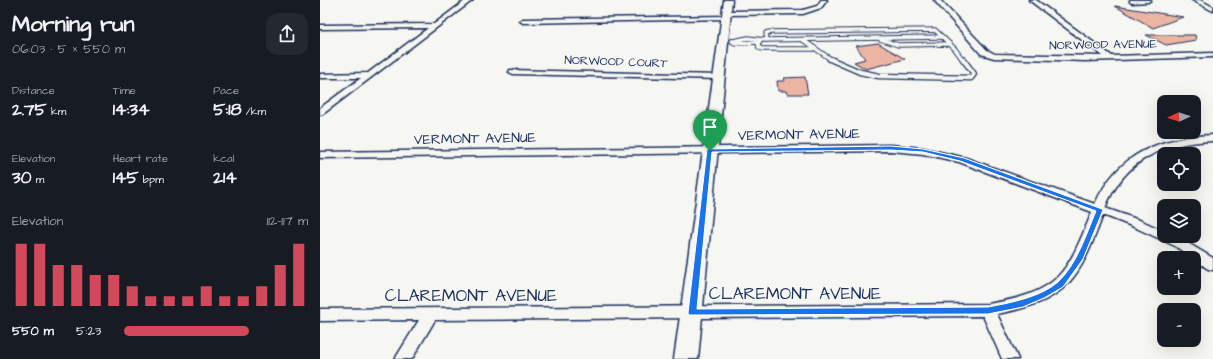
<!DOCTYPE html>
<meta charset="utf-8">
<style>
body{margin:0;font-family:"Architects Daughter",sans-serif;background:#242831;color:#f1f3f6;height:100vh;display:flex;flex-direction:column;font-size:15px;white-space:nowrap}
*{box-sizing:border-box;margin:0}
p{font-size:13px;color:#9ea1a6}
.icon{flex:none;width:22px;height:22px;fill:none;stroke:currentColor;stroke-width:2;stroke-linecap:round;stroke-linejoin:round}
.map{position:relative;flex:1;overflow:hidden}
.drawer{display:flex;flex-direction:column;background:#171b24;width:320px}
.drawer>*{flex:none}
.needle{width:26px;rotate:266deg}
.tools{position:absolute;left:837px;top:95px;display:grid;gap:8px}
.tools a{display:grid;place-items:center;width:44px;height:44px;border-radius:8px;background:#171b24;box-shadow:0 4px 16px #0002;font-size:20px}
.pin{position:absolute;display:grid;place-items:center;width:34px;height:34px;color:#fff;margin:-41px -17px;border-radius:50% 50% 50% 0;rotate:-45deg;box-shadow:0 0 4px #0007}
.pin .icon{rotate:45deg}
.round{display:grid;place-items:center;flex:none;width:42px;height:42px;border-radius:12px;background:#242831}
.headline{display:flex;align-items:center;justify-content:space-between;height:68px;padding:0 12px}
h1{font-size:22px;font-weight:700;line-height:30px}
.figures{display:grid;grid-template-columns:repeat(3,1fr);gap:6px;height:68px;padding:4px 12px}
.figures div{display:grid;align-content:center}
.figures b{font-size:17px;font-weight:700}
.figures small{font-size:11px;font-weight:400}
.figures p{font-size:11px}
.chart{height:112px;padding:8px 12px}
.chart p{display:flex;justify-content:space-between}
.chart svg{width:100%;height:72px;margin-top:4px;stroke:#d1495b;stroke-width:6}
ul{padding:0 12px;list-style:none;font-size:13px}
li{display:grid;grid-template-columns:64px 48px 1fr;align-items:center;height:30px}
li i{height:10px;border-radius:5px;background:#d1495b}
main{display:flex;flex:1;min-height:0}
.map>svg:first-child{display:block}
.building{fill:#ecb5a1;stroke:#1b2f5e}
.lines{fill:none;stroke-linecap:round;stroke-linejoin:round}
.lane-far1-casing{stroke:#1b2f5e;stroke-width:5.5}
.lane-casing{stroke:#1b2f5e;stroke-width:7}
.street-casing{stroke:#1b2f5e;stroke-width:3}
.secondary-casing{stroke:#1b2f5e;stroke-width:3}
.lane-far1{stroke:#f6f6f2;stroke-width:3.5}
.lane{stroke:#f6f6f2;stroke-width:4.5}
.street{fill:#f6f6f2;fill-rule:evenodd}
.secondary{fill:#f6f6f2;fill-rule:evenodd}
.route{fill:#1a73e8;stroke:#fff;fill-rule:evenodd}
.labels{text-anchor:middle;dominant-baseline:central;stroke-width:3;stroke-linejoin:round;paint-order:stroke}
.far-street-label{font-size:12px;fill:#1b2f5e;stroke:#f6f6f2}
.street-label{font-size:14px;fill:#1b2f5e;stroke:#f6f6f2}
.near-street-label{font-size:17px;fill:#1b2f5e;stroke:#f6f6f2}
</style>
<main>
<section class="drawer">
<div class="headline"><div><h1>Morning run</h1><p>06:03 · 5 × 550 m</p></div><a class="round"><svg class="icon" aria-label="share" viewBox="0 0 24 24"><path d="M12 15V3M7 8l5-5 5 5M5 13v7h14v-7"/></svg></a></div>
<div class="figures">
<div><p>Distance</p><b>2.75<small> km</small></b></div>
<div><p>Time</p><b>14:34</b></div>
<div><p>Pace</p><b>5:18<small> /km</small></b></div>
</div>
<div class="figures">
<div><p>Elevation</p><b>30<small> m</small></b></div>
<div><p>Heart rate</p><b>145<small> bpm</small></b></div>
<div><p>kcal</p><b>214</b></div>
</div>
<div class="chart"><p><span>Elevation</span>112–117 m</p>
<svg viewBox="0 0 160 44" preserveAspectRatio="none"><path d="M5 44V6M15 44V6M25 44V19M35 44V19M45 44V25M55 44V25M65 44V32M75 44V38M85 44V38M95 44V38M105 44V32M115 44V38M125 44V38M135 44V32M145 44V19M155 44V6"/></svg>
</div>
<ul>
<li><b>550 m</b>5:23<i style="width:68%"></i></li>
</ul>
</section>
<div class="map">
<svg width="893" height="359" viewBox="0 0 893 359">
<rect width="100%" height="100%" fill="#f6f6f2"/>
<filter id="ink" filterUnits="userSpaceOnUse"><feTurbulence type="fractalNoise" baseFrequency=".025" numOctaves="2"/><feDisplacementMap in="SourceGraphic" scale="8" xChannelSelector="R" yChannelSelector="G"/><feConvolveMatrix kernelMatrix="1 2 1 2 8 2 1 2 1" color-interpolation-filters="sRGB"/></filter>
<g filter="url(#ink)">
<g class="building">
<polygon points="795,6 863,17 833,28"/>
<polygon points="826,35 875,35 876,40 846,45"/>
<polygon points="558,43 585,59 546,69 534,62 545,59 536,46"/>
<polygon points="485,77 488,94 467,94 466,91 458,91 457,81 465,81 464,78"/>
</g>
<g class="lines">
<defs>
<g id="lane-far1">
<polyline points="560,39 578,45 630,44"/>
<polyline points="447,40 446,33 450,32 615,30 635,49 643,60"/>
<polyline points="483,40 512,60"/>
<polyline points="412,41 415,43 440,42"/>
<polyline points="413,41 428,38 444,40 622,37"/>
<polyline points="438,43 439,48 442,49 493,49"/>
</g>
<polyline id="lane" points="510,59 540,72 559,76 651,78 654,74 643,59"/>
<g id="street">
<polygon points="146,0 153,0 3,114 0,115 0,108 41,78 0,78 0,74 48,73 108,28 0,29 0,25 114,24"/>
<polygon points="501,0 507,0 501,8 483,14 407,15 404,13 407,11 483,10 497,6"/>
<polygon points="614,0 620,0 667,50 675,54 783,56 709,0 716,0 792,56 893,53 893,57 765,61 674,58 661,54"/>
<polygon points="810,0 831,0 828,2 812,3 810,2"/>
<polygon points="872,0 880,0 893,7 893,11"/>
<polygon points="406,16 408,17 408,19 203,23 200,21 203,19"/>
<polygon points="190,70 399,75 403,77 399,79 193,74 189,72"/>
<path d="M 893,135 L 893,141 C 842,143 805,159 785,208 L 822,221 L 844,231 L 844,236 L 856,236 L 893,258 L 893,270 L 888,269 L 855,246 L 814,227 L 783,215 C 759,280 748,301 677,314 L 698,359 L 682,359 L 663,316 L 115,320 L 92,359 L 75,359 L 99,320 L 0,321 L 0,309 L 668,304 C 740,292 746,275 772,212 L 639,162 L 603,154 L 571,151 L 0,158 L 0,152 L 571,145 L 603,148 L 646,158 L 775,204 C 798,153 840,137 893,135 Z"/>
</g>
<polygon id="secondary" points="404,0 412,0 378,359 354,359"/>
</defs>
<use href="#lane-far1" class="lane-far1-casing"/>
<use href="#lane" class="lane-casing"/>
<use href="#street" class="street-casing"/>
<use href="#secondary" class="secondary-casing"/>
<use href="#lane-far1" class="lane-far1"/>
<use href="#lane" class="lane"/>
<use href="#street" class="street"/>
<use href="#secondary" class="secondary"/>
</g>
</g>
<path class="route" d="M 571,146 L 603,149 L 644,158 L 782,209 L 783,210 L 763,259 L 743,287 L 724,298 L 703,307 L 668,314 L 369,315 L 368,313 L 387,149 ZM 571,150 L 603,152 L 640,161 L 776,211 C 766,235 757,264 738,282 C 721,297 690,303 668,307 L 377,309 L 392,152 Z"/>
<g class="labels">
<g class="far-street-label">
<text transform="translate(783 45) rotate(-1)">NORWOOD AVENUE</text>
<text transform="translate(296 62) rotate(2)">NORWOOD COURT</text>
</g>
<g class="street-label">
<text transform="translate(479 135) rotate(-1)">VERMONT AVENUE</text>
<text transform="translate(155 139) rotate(-1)">VERMONT AVENUE</text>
</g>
<g class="near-street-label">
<text x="475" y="294">CLAREMONT AVENUE</text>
<text x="151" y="296">CLAREMONT AVENUE</text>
</g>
</g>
</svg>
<div class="tools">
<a><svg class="needle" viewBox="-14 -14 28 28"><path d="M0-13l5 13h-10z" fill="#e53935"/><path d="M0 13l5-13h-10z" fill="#9ea1a6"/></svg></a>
<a><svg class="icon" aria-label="locate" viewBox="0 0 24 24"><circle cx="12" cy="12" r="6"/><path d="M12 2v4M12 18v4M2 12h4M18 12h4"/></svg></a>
<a><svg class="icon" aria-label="layers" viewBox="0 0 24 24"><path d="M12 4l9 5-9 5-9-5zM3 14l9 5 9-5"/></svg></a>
<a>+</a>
<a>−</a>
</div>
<div class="pin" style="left:390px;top:151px;background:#1e9e55"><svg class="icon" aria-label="arrive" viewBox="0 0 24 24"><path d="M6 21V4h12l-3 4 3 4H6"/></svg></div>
</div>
</main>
